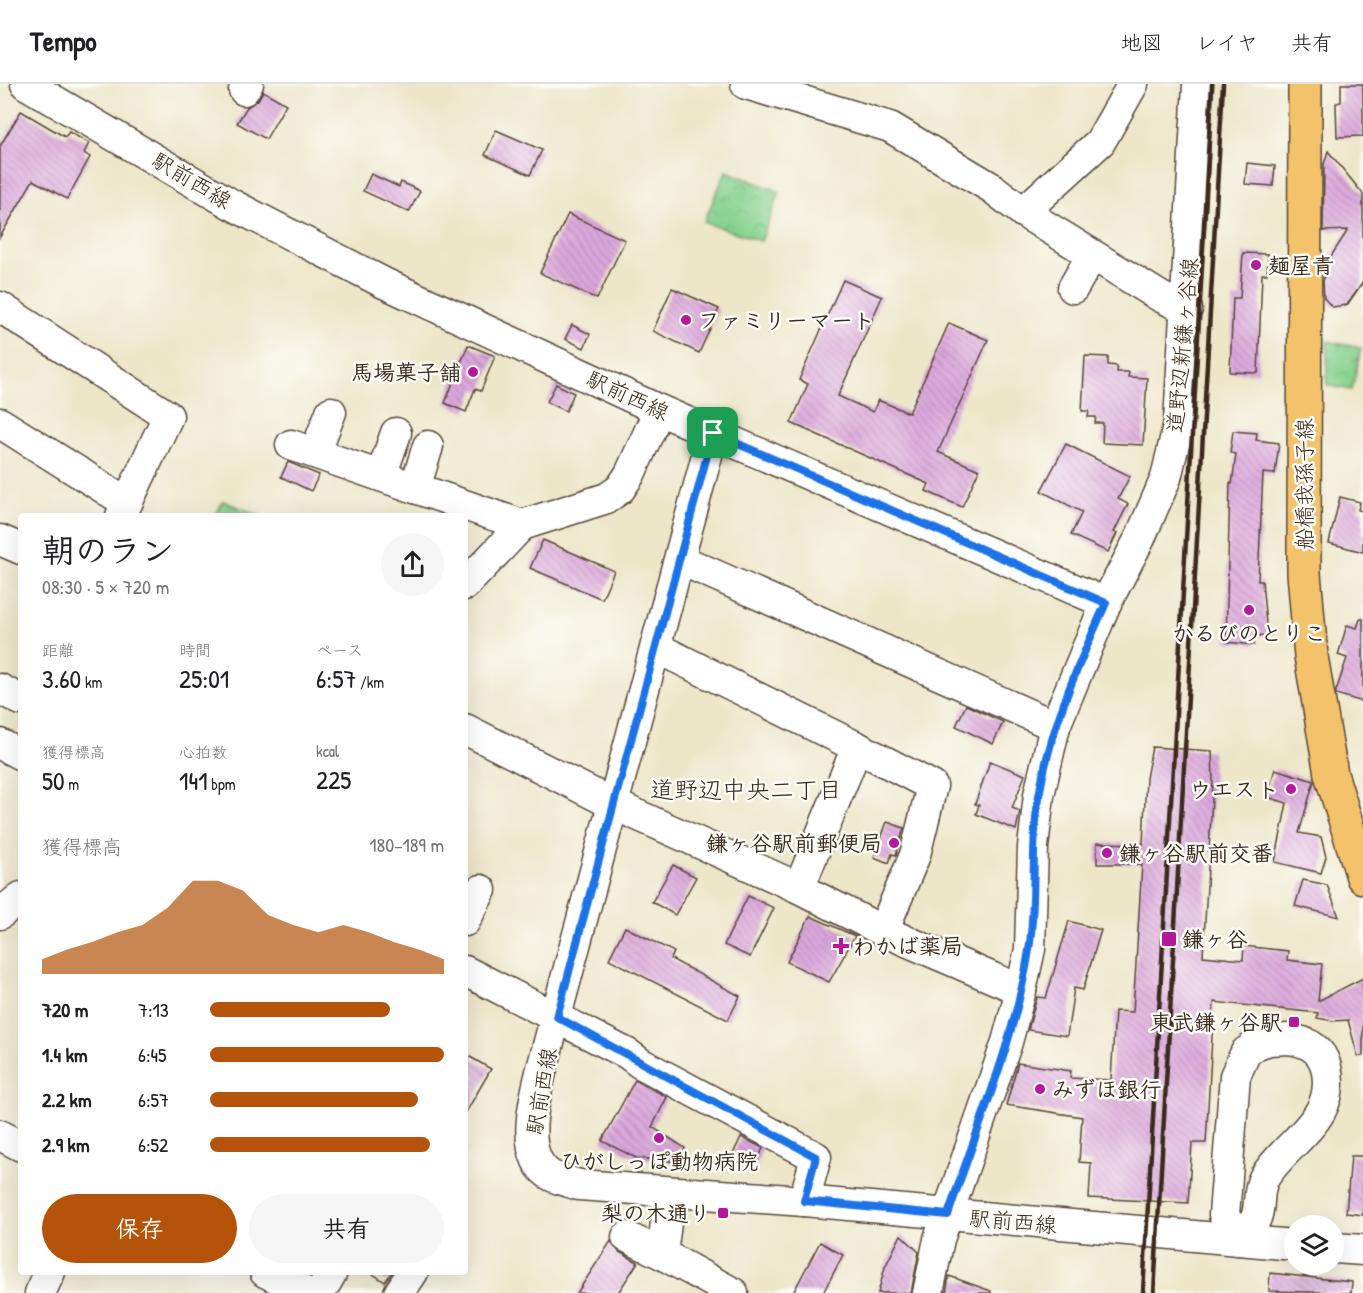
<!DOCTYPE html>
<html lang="ja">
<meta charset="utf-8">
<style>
body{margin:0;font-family:"Patrick Hand","Klee One",sans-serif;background:#f6f6f6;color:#202124;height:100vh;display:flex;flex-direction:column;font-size:22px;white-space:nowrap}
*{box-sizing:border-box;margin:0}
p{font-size:20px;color:#757577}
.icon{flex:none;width:33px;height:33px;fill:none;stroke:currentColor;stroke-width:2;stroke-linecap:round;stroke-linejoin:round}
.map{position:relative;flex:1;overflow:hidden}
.drawer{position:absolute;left:18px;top:429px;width:450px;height:762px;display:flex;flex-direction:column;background:#fff;border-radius:6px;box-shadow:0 6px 24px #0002}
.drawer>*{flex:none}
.controls{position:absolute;left:1284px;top:1131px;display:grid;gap:12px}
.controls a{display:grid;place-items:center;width:60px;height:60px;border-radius:50%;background:#fff;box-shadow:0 6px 24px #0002;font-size:30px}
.pin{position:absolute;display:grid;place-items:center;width:51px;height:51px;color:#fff;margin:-26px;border-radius:12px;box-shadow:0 3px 9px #0006}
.round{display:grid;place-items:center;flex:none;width:63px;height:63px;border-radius:32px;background:#f6f6f6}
.summary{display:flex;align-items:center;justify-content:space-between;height:102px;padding:0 24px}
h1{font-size:33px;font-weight:600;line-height:45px}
.figures{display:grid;grid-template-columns:repeat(3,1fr);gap:9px;height:102px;padding:6px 24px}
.figures div{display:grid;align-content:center}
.figures b{font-size:26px;font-weight:600}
.figures small{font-size:16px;font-weight:400}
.figures p{font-size:16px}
.chart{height:168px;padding:12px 24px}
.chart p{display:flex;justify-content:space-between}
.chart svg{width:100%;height:108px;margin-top:6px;fill:#b45309;opacity:.7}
.button{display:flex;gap:12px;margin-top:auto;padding:12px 24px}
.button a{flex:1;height:69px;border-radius:36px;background:#b45309;color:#fff;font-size:24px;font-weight:600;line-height:69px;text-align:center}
.button a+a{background:#f6f6f6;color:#202124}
ul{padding:0 24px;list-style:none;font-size:20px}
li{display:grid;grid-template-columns:96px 72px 1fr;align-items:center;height:45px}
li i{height:15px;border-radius:8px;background:#b45309}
header{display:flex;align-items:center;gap:36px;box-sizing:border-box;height:84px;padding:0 30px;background:#fff;border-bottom:2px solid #e0e0e0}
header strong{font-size:28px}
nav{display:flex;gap:33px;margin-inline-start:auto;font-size:21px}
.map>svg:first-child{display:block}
.park{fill:url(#park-crowns);stroke:#617e56;stroke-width:1.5}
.building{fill:url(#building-back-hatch)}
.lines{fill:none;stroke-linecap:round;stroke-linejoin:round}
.minor-casing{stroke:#564638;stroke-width:33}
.major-casing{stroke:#564638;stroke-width:36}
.minor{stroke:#fff;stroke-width:30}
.major{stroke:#f3c26a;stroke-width:33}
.rail{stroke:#3b2a1e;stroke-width:4.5}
.route-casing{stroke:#fff;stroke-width:12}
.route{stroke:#1a73e8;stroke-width:8}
.poi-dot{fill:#b5179e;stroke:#fdfcf7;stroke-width:2}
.labels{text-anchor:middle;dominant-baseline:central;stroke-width:5;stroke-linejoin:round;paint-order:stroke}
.street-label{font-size:22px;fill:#3b2a1e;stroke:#fdfcf7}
.poi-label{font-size:22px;font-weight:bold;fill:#3b2a1e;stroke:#fdfcf7;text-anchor:start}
.neighbourhood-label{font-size:24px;fill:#3b2a1e;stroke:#fdfcf7}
</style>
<header>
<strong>Tempo</strong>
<nav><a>地図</a><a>レイヤ</a><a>共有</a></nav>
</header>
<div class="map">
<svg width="1363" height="1209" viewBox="0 0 1363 1209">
<defs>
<pattern id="park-crowns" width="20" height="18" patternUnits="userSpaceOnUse" patternTransform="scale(1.5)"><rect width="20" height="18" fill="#87d28f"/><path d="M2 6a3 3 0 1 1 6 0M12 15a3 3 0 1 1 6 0" fill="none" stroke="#75b47b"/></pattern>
<pattern id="building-back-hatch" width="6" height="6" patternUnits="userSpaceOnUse" patternTransform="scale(1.5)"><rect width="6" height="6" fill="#dca7dd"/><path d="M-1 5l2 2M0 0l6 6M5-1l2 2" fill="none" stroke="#b488b3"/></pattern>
</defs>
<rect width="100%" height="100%" fill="#fdfcf7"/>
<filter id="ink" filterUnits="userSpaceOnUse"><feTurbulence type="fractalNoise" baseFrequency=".0167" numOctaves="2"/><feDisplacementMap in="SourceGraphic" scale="12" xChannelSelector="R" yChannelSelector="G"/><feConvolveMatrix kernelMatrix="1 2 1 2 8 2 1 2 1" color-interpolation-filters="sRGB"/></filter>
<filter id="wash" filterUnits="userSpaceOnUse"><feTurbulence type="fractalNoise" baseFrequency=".008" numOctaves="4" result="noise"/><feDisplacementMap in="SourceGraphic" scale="24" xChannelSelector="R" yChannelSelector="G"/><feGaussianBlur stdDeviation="1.35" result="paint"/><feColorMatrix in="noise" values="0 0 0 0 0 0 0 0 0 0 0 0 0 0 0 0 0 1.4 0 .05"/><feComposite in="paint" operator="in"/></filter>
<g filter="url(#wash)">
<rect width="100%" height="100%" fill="#ede6c9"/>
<g class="park">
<polygon points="726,87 780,108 761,157 704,138"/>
<polygon points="1327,257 1361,264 1352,306 1327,301"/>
<polygon points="223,417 261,432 215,432"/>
</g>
<g id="blocks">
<g class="building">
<polygon points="1341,0 1363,0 1363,52 1337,53 1336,19 1341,18"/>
<polygon points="263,7 286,20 266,55 237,39 247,23 258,16"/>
<polygon points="21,27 65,53 69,48 89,59 84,69 90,73 67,115 33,96 0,153 0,62"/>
<polygon points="496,46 542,66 530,91 485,71"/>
<polygon points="1328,67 1363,110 1363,198 1347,221 1332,223 1324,214 1323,197 1327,186 1324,183 1348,146 1323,147 1324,80"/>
<polygon points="1247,79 1275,82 1273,102 1245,100"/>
<polygon points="371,90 399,103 401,98 420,107 409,128 363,107"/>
<polygon points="568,130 625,156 597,215 540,189"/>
<polygon points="1243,169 1268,170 1267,190 1262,190 1258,289 1230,288 1233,214 1240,214"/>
<polygon points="843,196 882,213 838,312 873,328 878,316 909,329 949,239 988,256 938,368 979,386 962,423 926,407 929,400 791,339 808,300 799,296"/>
<polygon points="672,204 719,225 699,269 653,247"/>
<polygon points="572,241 590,250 584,264 565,255"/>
<polygon points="468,261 495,272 481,307 475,305 466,328 445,319"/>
<polygon points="1085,272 1108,273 1108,281 1117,282 1117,288 1129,288 1128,293 1147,294 1143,361 1102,359 1103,339 1095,339 1096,333 1088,333 1089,327 1082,327"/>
<polygon points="556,300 574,309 566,327 547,318"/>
<polygon points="1233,347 1257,349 1256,356 1279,359 1275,390 1263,389 1258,497 1262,497 1267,551 1255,552 1254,561 1226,558 1230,399 1232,400 1236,370 1230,369"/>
<polygon points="1066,360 1130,392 1118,415 1128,420 1114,448 1117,449 1108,468 1071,451 1082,428 1041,407"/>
<polygon points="288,378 319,391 311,407 281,393"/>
<polygon points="1340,413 1360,418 1358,426 1363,427 1363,468 1329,459"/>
<polygon points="543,456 614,487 602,515 530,484"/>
<polygon points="1360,535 1363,535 1363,618 1336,610 1336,607 1347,574 1338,571 1347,541 1357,544"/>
<polygon points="966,621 1003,638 993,660 956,642"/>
<polygon points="1152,663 1212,667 1213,697 1203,872 1243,876 1244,862 1288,867 1287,876 1322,880 1318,917 1363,894 1363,972 1358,973 1348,936 1333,937 1317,934 1318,929 1214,918 1206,1059 1192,1059 1188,1119 1089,1114 1091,1079 1079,1078 1082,1033 1006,1021 1018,979 1071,987 1070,994 1111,996 1115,927 1133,928 1142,780 1097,780 1097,759 1143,760 1146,694"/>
<polygon points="990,677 1025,691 1012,724 1020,727 1016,746 976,730 979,721 975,720"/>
<polygon points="1275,685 1314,697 1299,749 1321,753 1326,773 1321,789 1275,778 1287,719 1267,713"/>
<polygon points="887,738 904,744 896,771 892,770 889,779 874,773"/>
<polygon points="673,781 696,793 675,831 652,818"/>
<polygon points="1303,796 1327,801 1339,833 1295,822"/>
<polygon points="748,812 774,824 750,873 724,861"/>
<polygon points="810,832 855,852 829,898 787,878"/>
<polygon points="1069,837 1101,846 1083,906 1074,904 1067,952 1028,946 1037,913 1046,914"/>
<polygon points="625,843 674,868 671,875 740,912 728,936 609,875"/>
<polygon points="465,970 491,985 465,1030"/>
<polygon points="635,996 667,1013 652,1043 685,1064 681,1078 636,1074 602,1057"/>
<polygon points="741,1053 763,1064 754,1085 727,1083"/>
<polygon points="1351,1072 1363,1072 1363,1131 1346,1129"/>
<polygon points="901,1151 919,1168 911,1209 878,1209 885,1183"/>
<polygon points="611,1157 619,1168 638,1178 618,1209 577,1209"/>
<polygon points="820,1158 843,1171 823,1209 793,1209"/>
<polygon points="370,1188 392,1188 385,1198"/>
<polygon points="1270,1189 1352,1198 1351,1209 1269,1207"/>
<polygon points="949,1192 991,1207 991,1209 946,1209"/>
</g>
</g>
</g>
<g filter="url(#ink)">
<use href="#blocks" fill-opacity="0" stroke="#564638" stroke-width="1.5"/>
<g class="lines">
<defs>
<g id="minor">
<polyline points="26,0 231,120 384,199 659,326 1106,519"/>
<polyline points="746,0 890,43 992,104 1023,128 1161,213 1187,225"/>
<polyline points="244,6 248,0"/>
<polyline points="1023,128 1100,58 1133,0"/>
<polyline points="1073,204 1092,171"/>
<polyline points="0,223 168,332 121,432"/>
<polyline points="0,339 126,418"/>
<path d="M 713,349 L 549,958 C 541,992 512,1070 552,1092 C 560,1096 570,1098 579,1101 L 804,1117 L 1294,1161"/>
<polyline points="291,361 522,441"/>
<polyline points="315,369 331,328"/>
<polyline points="381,392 396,349"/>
<polyline points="415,404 428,362"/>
<polyline points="0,456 21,465"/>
<polyline points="681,476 1055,642"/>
<polyline points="465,501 522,441 607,414 620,405 630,390 659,326"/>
<polyline points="657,564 857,663"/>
<polyline points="0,605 21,616"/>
<polyline points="465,645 615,721 797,803 883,847 1021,906"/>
<polyline points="0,660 21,671"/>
<polyline points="799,804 857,663 932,702 915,771 883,847"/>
<polyline points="0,830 21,813"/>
<polyline points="465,837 481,806"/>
<polyline points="465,887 628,970 640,979 816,1073 804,1117"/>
<path d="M 1288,955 C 1306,957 1321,964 1326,983 C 1339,1035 1287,1056 1264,1094 C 1257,1107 1261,1122 1256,1134 C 1252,1142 1243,1149 1238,1156 L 1224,1131 L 1235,992 L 1246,968 L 1257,960 L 1269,956 Z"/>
<polyline points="0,1051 21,1062"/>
<polyline points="670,1108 662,1170 733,1209"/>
<polyline points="627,1153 662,1170"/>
<polyline points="1334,1164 1363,1166"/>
<polyline points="265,1188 307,1209"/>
<polyline points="40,1209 50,1188"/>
<polyline points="320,1209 332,1188"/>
<polyline points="399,1209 413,1188"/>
<polyline points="928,1209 939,1155 1007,958 1021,906 1030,865 1033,763 1039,711 1055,642 1106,519 1140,454 1166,394 1179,338 1198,0"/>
</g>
<polyline id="major" points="1305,0 1304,489 1311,572 1331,690 1363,793"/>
</defs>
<use href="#minor" class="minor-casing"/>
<use href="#major" class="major-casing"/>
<use href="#minor" class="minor"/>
<use href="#major" class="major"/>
<g class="rail">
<polyline points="1143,1209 1212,0"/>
<polyline points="1154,1209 1223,0"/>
</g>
</g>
</g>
<g class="lines" filter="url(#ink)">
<defs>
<path id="route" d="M 713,349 L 1106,519 C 1078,581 1050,644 1039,712 C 1030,763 1037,815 1029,866 C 1015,956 977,1044 948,1131 L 804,1117 L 816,1073 L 557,933 Z"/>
</defs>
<use href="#route" class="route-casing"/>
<use href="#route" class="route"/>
</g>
<g class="poi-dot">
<circle cx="1256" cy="181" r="6"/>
<circle cx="686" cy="236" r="6"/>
<circle cx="473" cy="288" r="6"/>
<circle cx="1249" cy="526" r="6"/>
<circle cx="1291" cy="705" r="6"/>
<circle cx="894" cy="759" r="6"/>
<circle cx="1107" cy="769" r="6"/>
<rect x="1161" y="847" width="16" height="16" rx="3"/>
<path d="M838 853h6v6h6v6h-6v6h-6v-6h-6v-6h6z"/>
<rect x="1288" y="932" width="12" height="12" rx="3"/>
<circle cx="1040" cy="1005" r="6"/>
<circle cx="659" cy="1054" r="6"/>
<rect x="717" y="1123" width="12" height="12" rx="3"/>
</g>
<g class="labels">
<g class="street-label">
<text transform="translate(192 96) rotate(31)">駅前西線</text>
<text transform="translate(1182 261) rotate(-85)">道野辺新鎌ヶ谷線</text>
<text transform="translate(628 311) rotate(25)">駅前西線</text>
<text transform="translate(1304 400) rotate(-90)">船橋我孫子線</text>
<text transform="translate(541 1007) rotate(-80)">駅前西線</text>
<text transform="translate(1013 1137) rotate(5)">駅前西線</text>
</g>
<g class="poi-label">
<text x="1268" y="181">麺屋青</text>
<text x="698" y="236">ファミリーマート</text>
<text x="461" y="288" text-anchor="end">馬場菓子舗</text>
<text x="1249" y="549" text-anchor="middle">かるびのとりこ</text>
<text x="1279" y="705" text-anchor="end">ウエスト</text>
<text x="882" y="759" text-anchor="end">鎌ヶ谷駅前郵便局</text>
<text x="1119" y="769">鎌ヶ谷駅前交番</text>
<text x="1182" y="855">鎌ヶ谷</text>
<text x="853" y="862">わかば薬局</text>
<text x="1282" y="938" text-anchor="end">東武鎌ヶ谷駅</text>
<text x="1052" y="1005">みずほ銀行</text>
<text x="659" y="1077" text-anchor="middle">ひがしっぽ動物病院</text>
<text x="711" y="1129" text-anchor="end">梨の木通り</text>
</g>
<g class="neighbourhood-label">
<text x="746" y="705">道野辺中央二丁目</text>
</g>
</g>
</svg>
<div class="controls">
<a><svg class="icon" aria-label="layers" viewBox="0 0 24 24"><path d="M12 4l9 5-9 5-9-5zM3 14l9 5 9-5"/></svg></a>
</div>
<div class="pin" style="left:713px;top:349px;background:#1e9e55"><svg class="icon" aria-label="arrive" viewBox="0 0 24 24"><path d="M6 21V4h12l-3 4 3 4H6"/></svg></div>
<section class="drawer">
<div class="summary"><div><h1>朝のラン</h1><p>08:30 · 5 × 720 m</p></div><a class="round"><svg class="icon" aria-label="share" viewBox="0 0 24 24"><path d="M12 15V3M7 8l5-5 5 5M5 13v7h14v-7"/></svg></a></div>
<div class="figures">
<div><p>距離</p><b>3.60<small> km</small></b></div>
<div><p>時間</p><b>25:01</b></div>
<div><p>ペース</p><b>6:57<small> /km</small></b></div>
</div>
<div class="figures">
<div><p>獲得標高</p><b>50<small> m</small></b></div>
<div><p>心拍数</p><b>141<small> bpm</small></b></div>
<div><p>kcal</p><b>225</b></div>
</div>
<div class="chart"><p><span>獲得標高</span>180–189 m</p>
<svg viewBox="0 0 160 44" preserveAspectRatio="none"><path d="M0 44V38L10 34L20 31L30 27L40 24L50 17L60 6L70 6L80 10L90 20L100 24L110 27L120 24L130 27L140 31L150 34L160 38V44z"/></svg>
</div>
<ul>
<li><b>720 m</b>7:13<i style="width:77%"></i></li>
<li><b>1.4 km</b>6:45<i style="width:100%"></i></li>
<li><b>2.2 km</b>6:57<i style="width:89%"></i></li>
<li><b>2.9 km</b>6:52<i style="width:94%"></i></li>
</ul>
<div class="button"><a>保存</a><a>共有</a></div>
</section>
</div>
